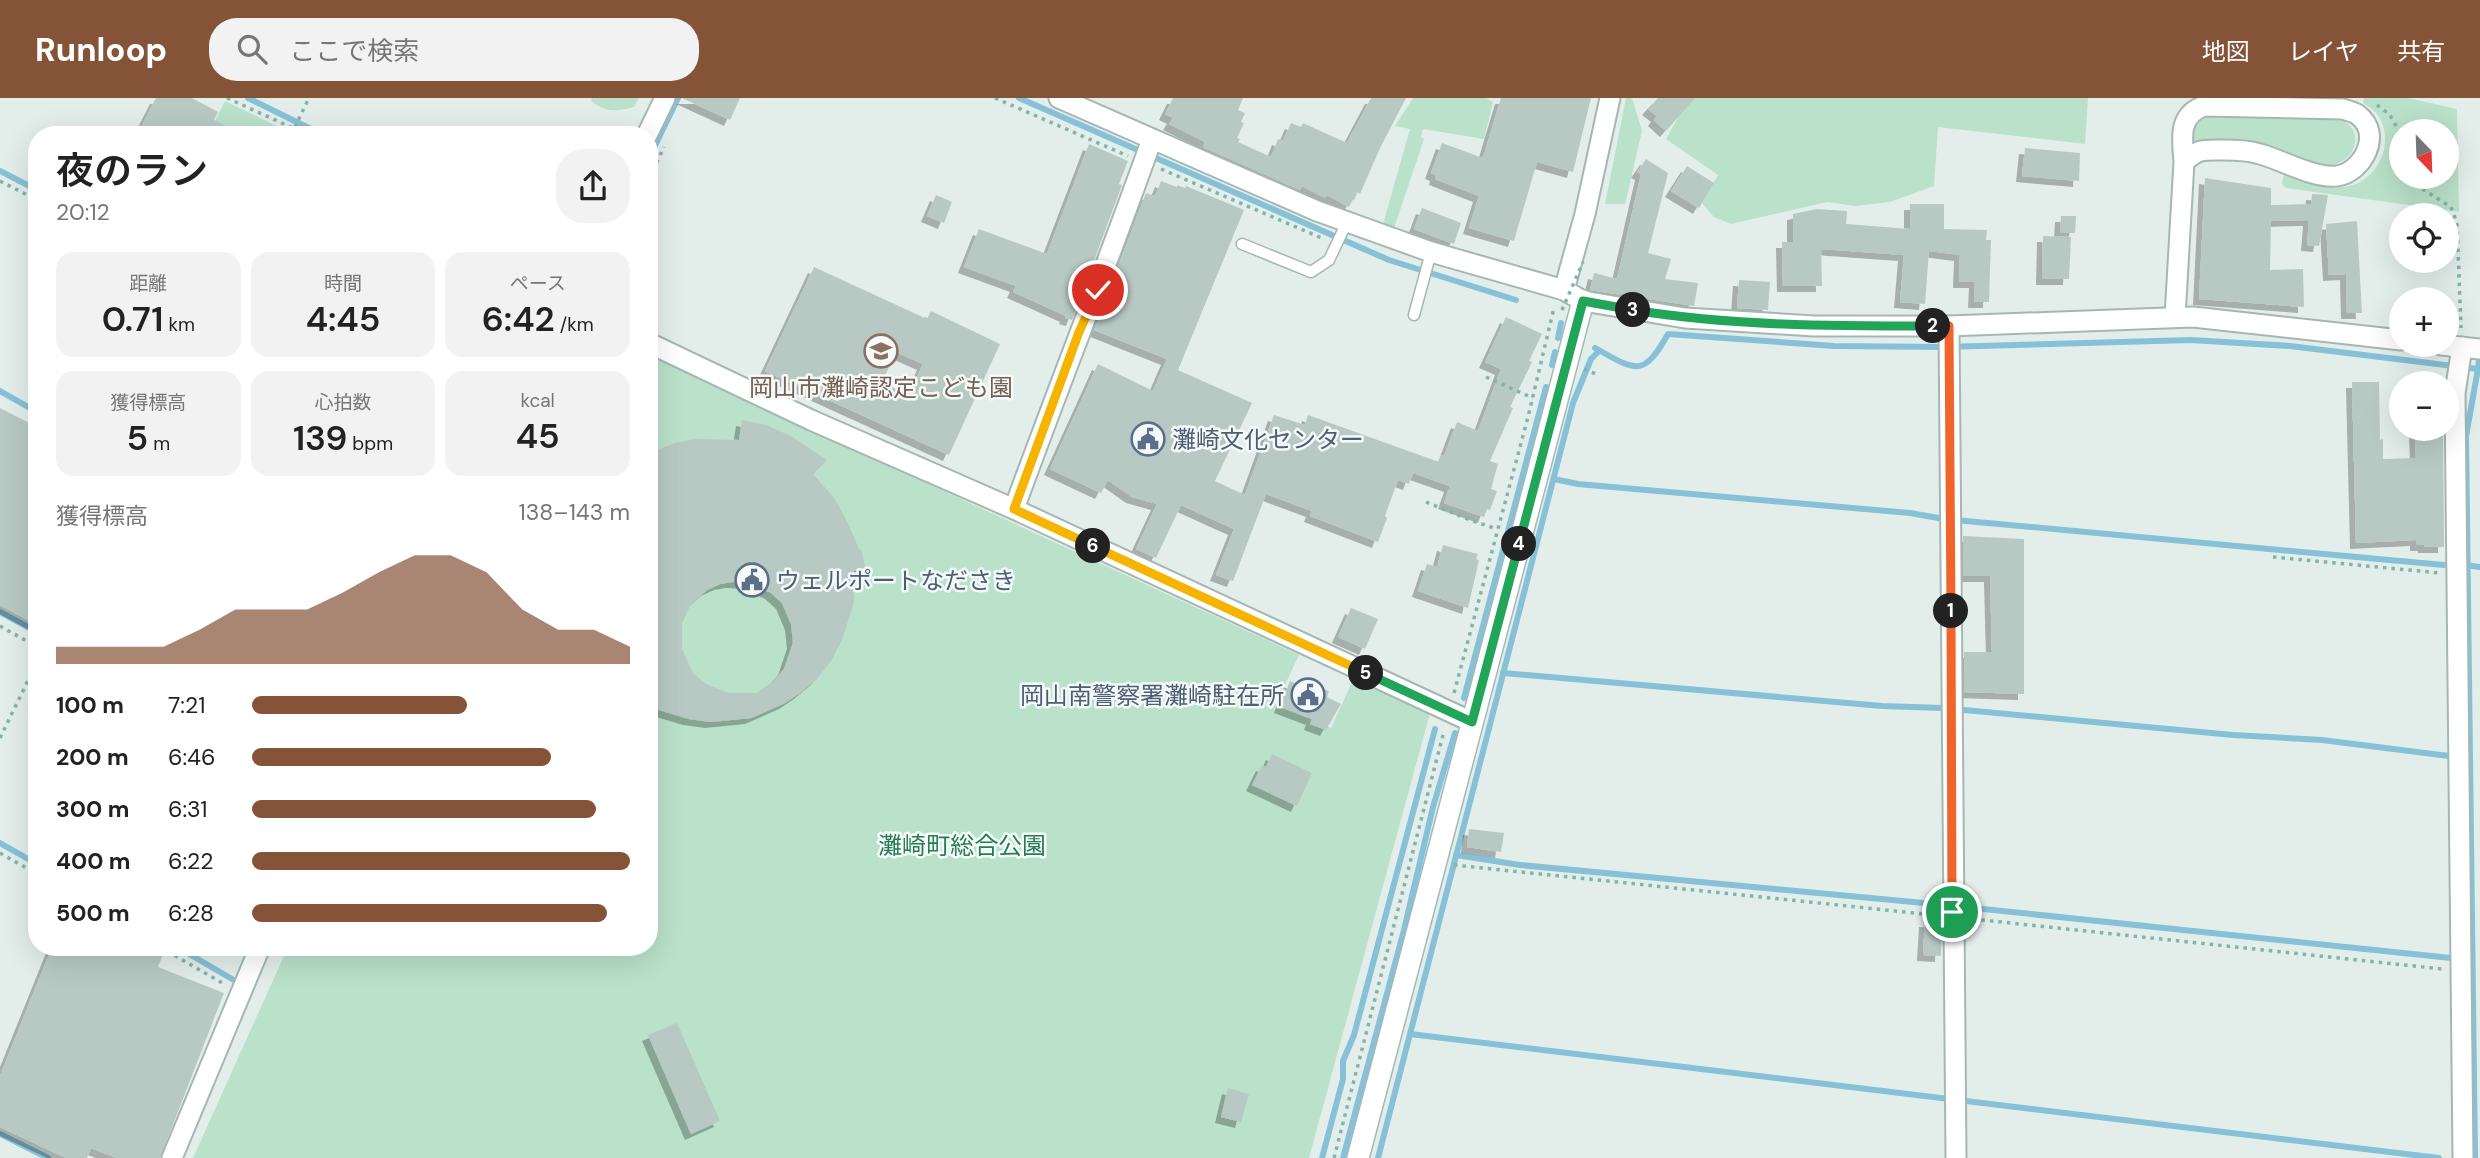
<!DOCTYPE html>
<html lang="ja">
<meta charset="utf-8">
<style>
body{margin:0;font-family:"DM Sans","Noto Sans JP",sans-serif;background:#f2f2f2;color:#222;height:100vh;display:flex;flex-direction:column;font-size:26px;white-space:nowrap}
*{box-sizing:border-box;margin:0}
p{font-size:23px;color:#767676}
.icon{flex:none;width:38px;height:38px;fill:none;stroke:currentColor;stroke-width:2;stroke-linecap:round;stroke-linejoin:round}
.map{position:relative;flex:1;overflow:hidden}
.side{position:absolute;left:28px;top:28px;width:630px;height:830px;display:flex;flex-direction:column;background:#fff;border-radius:28px;box-shadow:0 7px 28px #0002}
.side>*{flex:none}
.needle{width:46px;rotate:157deg}
.controls{position:absolute;left:2389px;top:21px;display:grid;gap:14px}
.controls a{display:grid;place-items:center;width:70px;height:70px;border-radius:50%;background:#fff;box-shadow:0 7px 28px #0002;font-size:35px}
.pin{position:absolute;display:grid;place-items:center;width:60px;height:60px;color:#fff;margin:-30px;border:4px solid #fff;border-radius:50%;box-shadow:0 2px 7px #0007}
.km{position:absolute;width:35px;height:35px;margin:-18px;border-radius:50%;background:#222;color:#fff;font-size:19px;line-height:35px;text-align:center}
.round{display:grid;place-items:center;flex:none;width:74px;height:74px;border-radius:28px;background:#f2f2f2}
.head{display:flex;align-items:center;justify-content:space-between;height:119px;padding:0 28px}
h1{font-size:38px;font-weight:600;line-height:52px}
.stats{display:grid;grid-template-columns:repeat(3,1fr);gap:10px;height:119px;padding:7px 28px}
.stats div{display:grid;align-content:center;border-radius:18px;background:#f2f2f2;text-align:center}
.stats b{font-size:35px;font-weight:600}
.stats small{font-size:19px;font-weight:400}
.stats p{font-size:19px}
.chart{height:196px;padding:14px 28px}
.chart p{display:flex;justify-content:space-between}
.chart svg{width:100%;height:126px;margin-top:7px;fill:#855438;opacity:.7}
ul{padding:0 28px;list-style:none;font-size:23px}
li{display:grid;grid-template-columns:112px 84px 1fr;align-items:center;height:52px}
li i{height:18px;border-radius:9px;background:#855438}
header{display:flex;align-items:center;gap:42px;box-sizing:border-box;height:98px;padding:0 35px;background:#855438;color:#fff}
header strong{font-size:33px}
nav{display:flex;gap:38px;margin-inline-start:auto;font-size:24px}
.search{width:490px;height:63px;background:#f2f2f2;display:flex;align-items:center;gap:18px;box-sizing:border-box;padding:0 24px;border-radius:28px;color:#767676;font-size:26px}
.map>svg:first-child{display:block}
.green{fill:#bae1ca;fill-rule:evenodd}
.lines{fill:none;stroke-linecap:round;stroke-linejoin:round}
.stream{stroke:#87c1d8;stroke-width:6}
.building{fill:#b8c9c4;fill-rule:evenodd;filter:url(#shadow)}
.lane-casing{stroke:#a5b7b3;stroke-width:13}
.street-casing{stroke:#a5b7b3;stroke-width:23}
.secondary-casing{stroke:#a0bbb5;stroke-width:24}
.path{stroke:#81b4ab;stroke-width:3.5;stroke-dasharray:3.5 5;stroke-linecap:butt}
.lane{stroke:#fff;stroke-width:10}
.street{stroke:#fff;stroke-width:19}
.secondary{stroke:#fff;stroke-width:21}
.path-bridge{stroke:#81b4ab;stroke-width:3.5;stroke-dasharray:3.5 5;stroke-linecap:butt}
.split-1-casing{stroke:#fff;stroke-width:14}
.split-2-casing{stroke:#fff;stroke-width:14}
.split-3-casing{stroke:#fff;stroke-width:14}
.split-4-casing{stroke:#fff;stroke-width:14}
.split-5-casing{stroke:#fff;stroke-width:14}
.split-6-casing{stroke:#fff;stroke-width:14}
.split-7-casing{stroke:#fff;stroke-width:14}
.split-1{stroke:#f0652b;stroke-width:9}
.split-2{stroke:#f0652b;stroke-width:9}
.split-3{stroke:#22a559;stroke-width:9}
.split-4{stroke:#22a559;stroke-width:9}
.split-5{stroke:#22a559;stroke-width:9}
.split-6{stroke:#f5b400;stroke-width:9}
.split-7{stroke:#f5b400;stroke-width:9}
.labels{text-anchor:middle;dominant-baseline:central;stroke-width:5;stroke-linejoin:round;paint-order:stroke}
.education-label{font-size:24px;fill:#785e54;stroke:#f4faf8}
.service-label{font-size:24px;fill:#4e5e75;stroke:#f4faf8;text-anchor:start}
.park-label{font-size:24px;fill:#277c53;stroke:#f4faf8}
</style>
<header>
<strong>Runloop</strong>
<div class="search"><svg class="icon" aria-label="search" viewBox="0 0 24 24"><circle cx="10" cy="10" r="6"/><path d="M15 15l6 6"/></svg>ここで検索</div>
<nav><a>地図</a><a>レイヤ</a><a>共有</a></nav>
</header>
<div class="map">
<svg width="2480" height="1060" viewBox="0 0 2480 1060">
<defs>
<filter id="shadow"><feDropShadow dx="-6" dy="6" stdDeviation="0" flood-color="#0004"/></filter>
</defs>
<rect width="100%" height="100%" fill="#e3eeeb"/>
<g class="green">
<path d="M 592,0 L 639,0 L 634,9 C 616,14 605,14 591,3 Z"/>
<polygon points="1413,0 1486,0 1493,4 1484,41 1423,31 1421,39 1424,41 1394,130 1383,126 1410,31 1395,28"/>
<polygon points="1626,0 1631,0 1633,3 1642,33 1625,106 1605,106"/>
<polygon points="1689,0 2088,0 2085,46 1938,29 1934,88 1890,104 1855,108 1827,104 1731,126 1714,119 1702,105 1718,77 1666,41"/>
<path d="M 2364,0 L 2408,0 L 2457,11 L 2459,114 L 2286,90 L 2282,86 L 2284,75 C 2306,83 2330,94 2353,87 C 2380,78 2394,43 2379,19 C 2375,12 2369,9 2363,5 ZM 2401,33 L 2446,33 L 2446,79 L 2401,79 Z"/>
<polygon points="225,3 287,33 286,37 208,37"/>
<path d="M 2203,17 L 2334,18 C 2371,30 2356,69 2321,69 C 2281,53 2259,41 2215,43 C 2205,43 2196,42 2189,49 L 2190,30 Z"/>
<polygon points="649,257 1299,557 1276,606 1331,630 1353,582 1430,615 1309,1060 193,1060 288,849 649,849"/>
</g>
<g class="lines">
<g class="stream">
<polyline points="248,0 323,37"/>
<polyline points="1019,0 1389,162 1516,202"/>
<polyline points="649,60 678,0"/>
<polyline points="0,73 37,92"/>
<polyline points="1558,240 1561,225"/>
<path d="M 1595,250 C 1635,272 1643,281 1668,236 L 1834,248 L 1943,249 L 2191,242 L 2290,248 L 2478,271 L 2479,262"/>
<polyline points="1552,267 1555,254"/>
<polyline points="0,293 37,314"/>
<polyline points="1554,381 1578,386 1910,415 1944,421 2444,467"/>
<polyline points="2465,467 2480,469"/>
<polyline points="0,514 37,534"/>
<polyline points="1503,575 1882,608 1943,610 2233,637 2322,642 2449,658"/>
<polyline points="1464,600 1546,289"/>
<polyline points="0,745 37,766"/>
<polyline points="1456,757 1520,767 1945,807 2451,860"/>
<polyline points="177,849 232,881"/>
<polyline points="1410,936 2439,1060"/>
<polyline points="0,1036 48,1060"/>
<polyline points="1322,1060 1343,981 1343,963 1354,937 1435,631"/>
<polyline points="1343,1060 1404,832 1433,709 1455,635"/>
<polyline points="1378,1060 1573,305 1591,261 1599,253"/>
<polyline points="2475,1060 2466,338 2478,271 2480,271"/>
</g>
</g>
<g class="building">
<polygon points="156,0 192,0 218,14 214,22 243,37 137,37"/>
<polygon points="682,0 740,0 730,22"/>
<polygon points="1173,0 1243,0 1238,12 1245,15 1241,24 1244,25 1237,40 1240,41 1238,44 1271,59 1278,41 1283,43 1291,25 1301,29 1303,25 1347,45 1371,0 1406,0 1380,50 1360,96 1357,94 1349,109 1327,97 1325,100 1302,88 1300,92 1203,49 1205,44 1169,26 1173,20 1165,16"/>
<polygon points="1501,0 1591,0 1573,74 1537,64 1514,143 1469,130 1479,98 1435,81 1436,77 1431,75 1442,45 1483,60"/>
<polygon points="1658,0 1695,0 1666,33 1654,22 1657,18 1648,11"/>
<polygon points="1089,46 1128,63 1119,86 1122,87 1072,222 1065,220 1066,218 1013,194 1016,188 964,169 979,131 1047,156"/>
<polygon points="2025,50 2080,55 2079,83 2022,78"/>
<polygon points="1646,61 1668,75 1648,155 1671,161 1665,181 1698,185 1694,208 1590,192 1594,175 1617,181 1641,76 1637,74"/>
<polygon points="1687,68 1714,85 1699,110 1671,93"/>
<polygon points="2205,80 2271,90 2271,107 2311,106 2312,96 2328,97 2319,148 2307,147 2309,122 2271,123 2270,172 2303,171 2304,209 2199,201"/>
<polygon points="1161,83 1177,89 1177,87 1185,90 1186,88 1244,112 1178,272 1252,305 1215,383 1245,397 1274,317 1305,327 1308,317 1439,364 1441,357 1444,358 1457,324 1478,333 1501,271 1485,264 1506,219 1542,236 1529,263 1532,264 1510,309 1513,310 1490,363 1498,366 1491,391 1497,393 1490,412 1487,411 1484,419 1444,405 1450,388 1413,375 1409,386 1398,382 1385,418 1387,420 1378,444 1310,418 1312,413 1266,396 1233,483 1216,477 1234,431 1181,407 1156,460 1136,451 1157,406 1132,399 1108,382 1101,395 1050,371 1098,266 1153,293 1167,261 1094,232 1146,95 1155,98"/>
<polygon points="936,97 952,104 944,125 927,118"/>
<polygon points="1910,106 1944,106 1944,131 1987,132 1986,142 1991,142 1989,204 1974,204 1975,184 1959,184 1960,157 1929,153 1925,206 1900,204 1904,157 1821,151 1822,188 1783,188 1782,144 1793,144 1793,116 1817,111 1847,113 1846,126 1910,131"/>
<polygon points="1422,110 1461,125 1454,146 1414,131"/>
<polygon points="2061,118 2076,118 2075,135 2060,135"/>
<polygon points="2357,123 2362,215 2347,215 2346,176 2329,177 2326,126"/>
<polygon points="2043,138 2071,139 2069,181 2042,181"/>
<path d="M 814,169 L 927,221 L 931,213 L 1000,246 L 949,357 L 765,273 ZM 896,254 L 923,266 L 909,297 L 882,284 Z"/>
<polygon points="1739,182 1770,184 1768,212 1737,210"/>
<polygon points="2352,284 2379,284 2380,342 2383,341 2383,361 2416,360 2415,331 2443,331 2444,449 2424,449 2424,447 2416,447 2416,442 2356,445"/>
<polygon points="0,310 37,329 37,527 0,507"/>
<path d="M 742,322 L 766,327 L 791,338 L 827,362 L 813,376 L 835,401 L 847,423 L 859,451 L 861,451 L 866,473 L 854,473 L 854,504 L 842,542 L 831,563 L 817,581 L 800,595 L 785,605 L 751,620 L 711,624 L 689,621 L 649,609 L 649,355 L 675,345 L 696,341 L 739,342 ZM 732,484 L 750,485 L 771,495 L 782,505 L 791,526 L 793,545 L 784,571 L 773,584 L 756,595 L 729,595 L 706,586 L 693,575 L 682,551 L 682,525 L 691,506 L 707,492 L 720,486 Z"/>
<polygon points="1963,438 2024,441 2024,596 1964,594 1964,554 1992,554 1990,478 1963,478"/>
<polygon points="1443,447 1478,456 1476,461 1479,462 1468,510 1418,493 1427,466 1437,469"/>
<polygon points="1351,510 1378,521 1365,551 1338,539"/>
<polygon points="1290,583 1300,588 1302,583 1329,593 1327,599 1341,606 1326,632 1310,626 1312,621 1280,609"/>
<polygon points="1272,656 1312,675 1297,708 1252,687 1262,667 1266,669"/>
<polygon points="1469,731 1504,735 1501,754 1467,749"/>
<polygon points="1925,823 1942,824 1941,858 1923,857"/>
<polygon points="52,849 154,849 164,854 158,869 224,895 160,1060 117,1060 91,1050 87,1060 66,1060 0,1029 0,978"/>
<polygon points="677,925 720,1023 691,1036 648,937"/>
<polygon points="1228,990 1249,996 1241,1024 1221,1019"/>
</g>
<g class="lines">
<defs>
<g id="lane">
<polyline points="1242,146 1311,174 1329,162 1347,124"/>
<polyline points="1414,217 1431,154"/>
</g>
<g id="street">
<polyline points="1059,0 1317,113 1431,154 1564,192 1583,203 1685,220 1814,228 1949,228 2193,219 2401,242"/>
<polyline points="647,37 665,0"/>
<polyline points="1564,192 1585,116 1610,0"/>
<path d="M 2175,219 L 2184,64 C 2182,40 2178,17 2204,8 L 2343,11 C 2348,13 2355,14 2358,17 C 2383,36 2363,74 2337,78 C 2315,81 2282,62 2260,56 C 2248,52 2235,52 2223,52 C 2204,52 2199,50 2184,64"/>
<polyline points="1949,228 1956,1060"/>
<polyline points="649,245 811,322 1014,411 1472,624"/>
<polyline points="2441,247 2480,251"/>
<polyline points="2462,249 2455,295 2463,1060"/>
<path d="M 1014,411 C 1059,287 1108,165 1152,41"/>
<polyline points="172,1060 260,849"/>
</g>
<polyline id="secondary" points="1358,1060 1583,203"/>
</defs>
<use href="#lane" class="lane-casing"/>
<use href="#street" class="street-casing"/>
<use href="#secondary" class="secondary-casing"/>
<g class="path">
<polyline points="227,0 308,37"/>
<polyline points="995,0 1128,58"/>
<polyline points="2377,7 2390,17 2401,37"/>
<polyline points="291,37 309,0"/>
<polyline points="1161,71 1324,141"/>
<polyline points="2411,79 2416,87 2451,109 2457,125 2461,230"/>
<polyline points="649,80 664,49"/>
<polyline points="0,83 37,102"/>
<polyline points="1584,271 1596,276"/>
<polyline points="1486,279 1533,300"/>
<polyline points="1426,404 1470,422 1497,431"/>
<polyline points="2273,459 2440,475"/>
<polyline points="0,528 37,549"/>
<polyline points="1454,595 1528,319 1554,210"/>
<polyline points="0,640 37,564"/>
<polyline points="0,755 37,776"/>
<polyline points="1454,767 1934,817"/>
<polyline points="1973,821 2442,871"/>
<polyline points="160,849 224,886"/>
<polyline points="1334,1060 1444,633"/>
</g>
<use href="#lane" class="lane"/>
<use href="#street" class="street"/>
<use href="#secondary" class="secondary"/>
<polyline class="path-bridge" points="1562,212 1583,164"/>
</g>
<g class="lines">
<defs>
<polyline id="split-1" points="1951,513 1952,814"/>
<polyline id="split-2" points="1933,228 1949,228 1951,513"/>
<path id="split-3" d="M 1633,212 C 1732,228 1833,228 1933,228"/>
<polyline id="split-4" points="1519,446 1583,203 1633,212"/>
<polyline id="split-5" points="1366,575 1472,624 1519,446"/>
<polyline id="split-6" points="1093,448 1366,575"/>
<polyline id="split-7" points="1093,448 1014,411 1079,234 1098,192"/>
</defs>
<use href="#split-1" class="split-1-casing"/>
<use href="#split-2" class="split-2-casing"/>
<use href="#split-3" class="split-3-casing"/>
<use href="#split-4" class="split-4-casing"/>
<use href="#split-5" class="split-5-casing"/>
<use href="#split-6" class="split-6-casing"/>
<use href="#split-7" class="split-7-casing"/>
<use href="#split-1" class="split-1"/>
<use href="#split-2" class="split-2"/>
<use href="#split-3" class="split-3"/>
<use href="#split-4" class="split-4"/>
<use href="#split-5" class="split-5"/>
<use href="#split-6" class="split-6"/>
<use href="#split-7" class="split-7"/>
</g>
<defs>
<symbol id="school-ring" viewBox="-11 -11 22 22"><circle r="9.5" fill="#f4faf8" stroke="#8d6e63" stroke-width="1.5"/><path d="M0-5L7-2L0 1L-7-2ZM-4 1L0 2.5L4 1V4Q0 6-4 4Z" fill="#8d6e63"/></symbol>
<symbol id="civic-ring" viewBox="-11 -11 22 22"><circle r="9.5" fill="#f4faf8" stroke="#5c6f8a" stroke-width="1.5"/><path d="M-.6-6.5H3V-4.5H.6V-3L4-1V1h2V6H-6V1h2V-1L-.6-3ZM-1.2 2.5V6h2.4V2.5Z" fill="#5c6f8a"/></symbol>
</defs>
<g fill-rule="evenodd">
<use href="#school-ring" x="862" y="234" width="38" height="38"/>
<use href="#civic-ring" x="1129" y="322" width="38" height="38"/>
<use href="#civic-ring" x="733" y="463" width="38" height="38"/>
<use href="#civic-ring" x="1289" y="578" width="38" height="38"/>
</g>
<g class="labels">
<g class="education-label">
<text x="881" y="289">岡山市灘崎認定こども園</text>
</g>
<g class="service-label">
<text x="1172" y="341">灘崎文化センター</text>
<text x="776" y="482">ウェルポートなださき</text>
<text x="1284" y="597" text-anchor="end">岡山南警察署灘崎駐在所</text>
</g>
<g class="park-label">
<text x="962" y="747">灘崎町総合公園</text>
</g>
</g>
</svg>
<div class="controls">
<a><svg class="needle" viewBox="-14 -14 28 28"><path d="M0-13l5 13h-10z" fill="#e53935"/><path d="M0 13l5-13h-10z" fill="#767676"/></svg></a>
<a><svg class="icon" aria-label="locate" viewBox="0 0 24 24"><circle cx="12" cy="12" r="6"/><path d="M12 2v4M12 18v4M2 12h4M18 12h4"/></svg></a>
<a>+</a>
<a>−</a>
</div>
<div class="pin" style="left:1952px;top:814px;background:#1e9e55"><svg class="icon" aria-label="arrive" viewBox="0 0 24 24"><path d="M6 21V4h12l-3 4 3 4H6"/></svg></div>
<div class="pin" style="left:1098px;top:192px;background:#d93025"><svg class="icon" aria-label="check" viewBox="0 0 24 24"><path d="M5 12l5 5 9-10"/></svg></div>
<b class="km" style="left:1951px;top:513px">1</b>
<b class="km" style="left:1933px;top:228px">2</b>
<b class="km" style="left:1633px;top:212px">3</b>
<b class="km" style="left:1519px;top:446px">4</b>
<b class="km" style="left:1366px;top:575px">5</b>
<b class="km" style="left:1093px;top:448px">6</b>
<section class="side">
<div class="head"><div><h1>夜のラン</h1><p>20:12</p></div><a class="round"><svg class="icon" aria-label="share" viewBox="0 0 24 24"><path d="M12 15V3M7 8l5-5 5 5M5 13v7h14v-7"/></svg></a></div>
<div class="stats">
<div><p>距離</p><b>0.71<small> km</small></b></div>
<div><p>時間</p><b>4:45</b></div>
<div><p>ペース</p><b>6:42<small> /km</small></b></div>
</div>
<div class="stats">
<div><p>獲得標高</p><b>5<small> m</small></b></div>
<div><p>心拍数</p><b>139<small> bpm</small></b></div>
<div><p>kcal</p><b>45</b></div>
</div>
<div class="chart"><p><span>獲得標高</span>138–143 m</p>
<svg viewBox="0 0 160 44" preserveAspectRatio="none"><path d="M0 44V38L10 38L20 38L30 38L40 32L50 25L60 25L70 25L80 19L90 12L100 6L110 6L120 12L130 25L140 32L150 32L160 38V44z"/></svg>
</div>
<ul>
<li><b>100 m</b>7:21<i style="width:57%"></i></li>
<li><b>200 m</b>6:46<i style="width:79%"></i></li>
<li><b>300 m</b>6:31<i style="width:91%"></i></li>
<li><b>400 m</b>6:22<i style="width:100%"></i></li>
<li><b>500 m</b>6:28<i style="width:94%"></i></li>
</ul>
</section>
</div>
